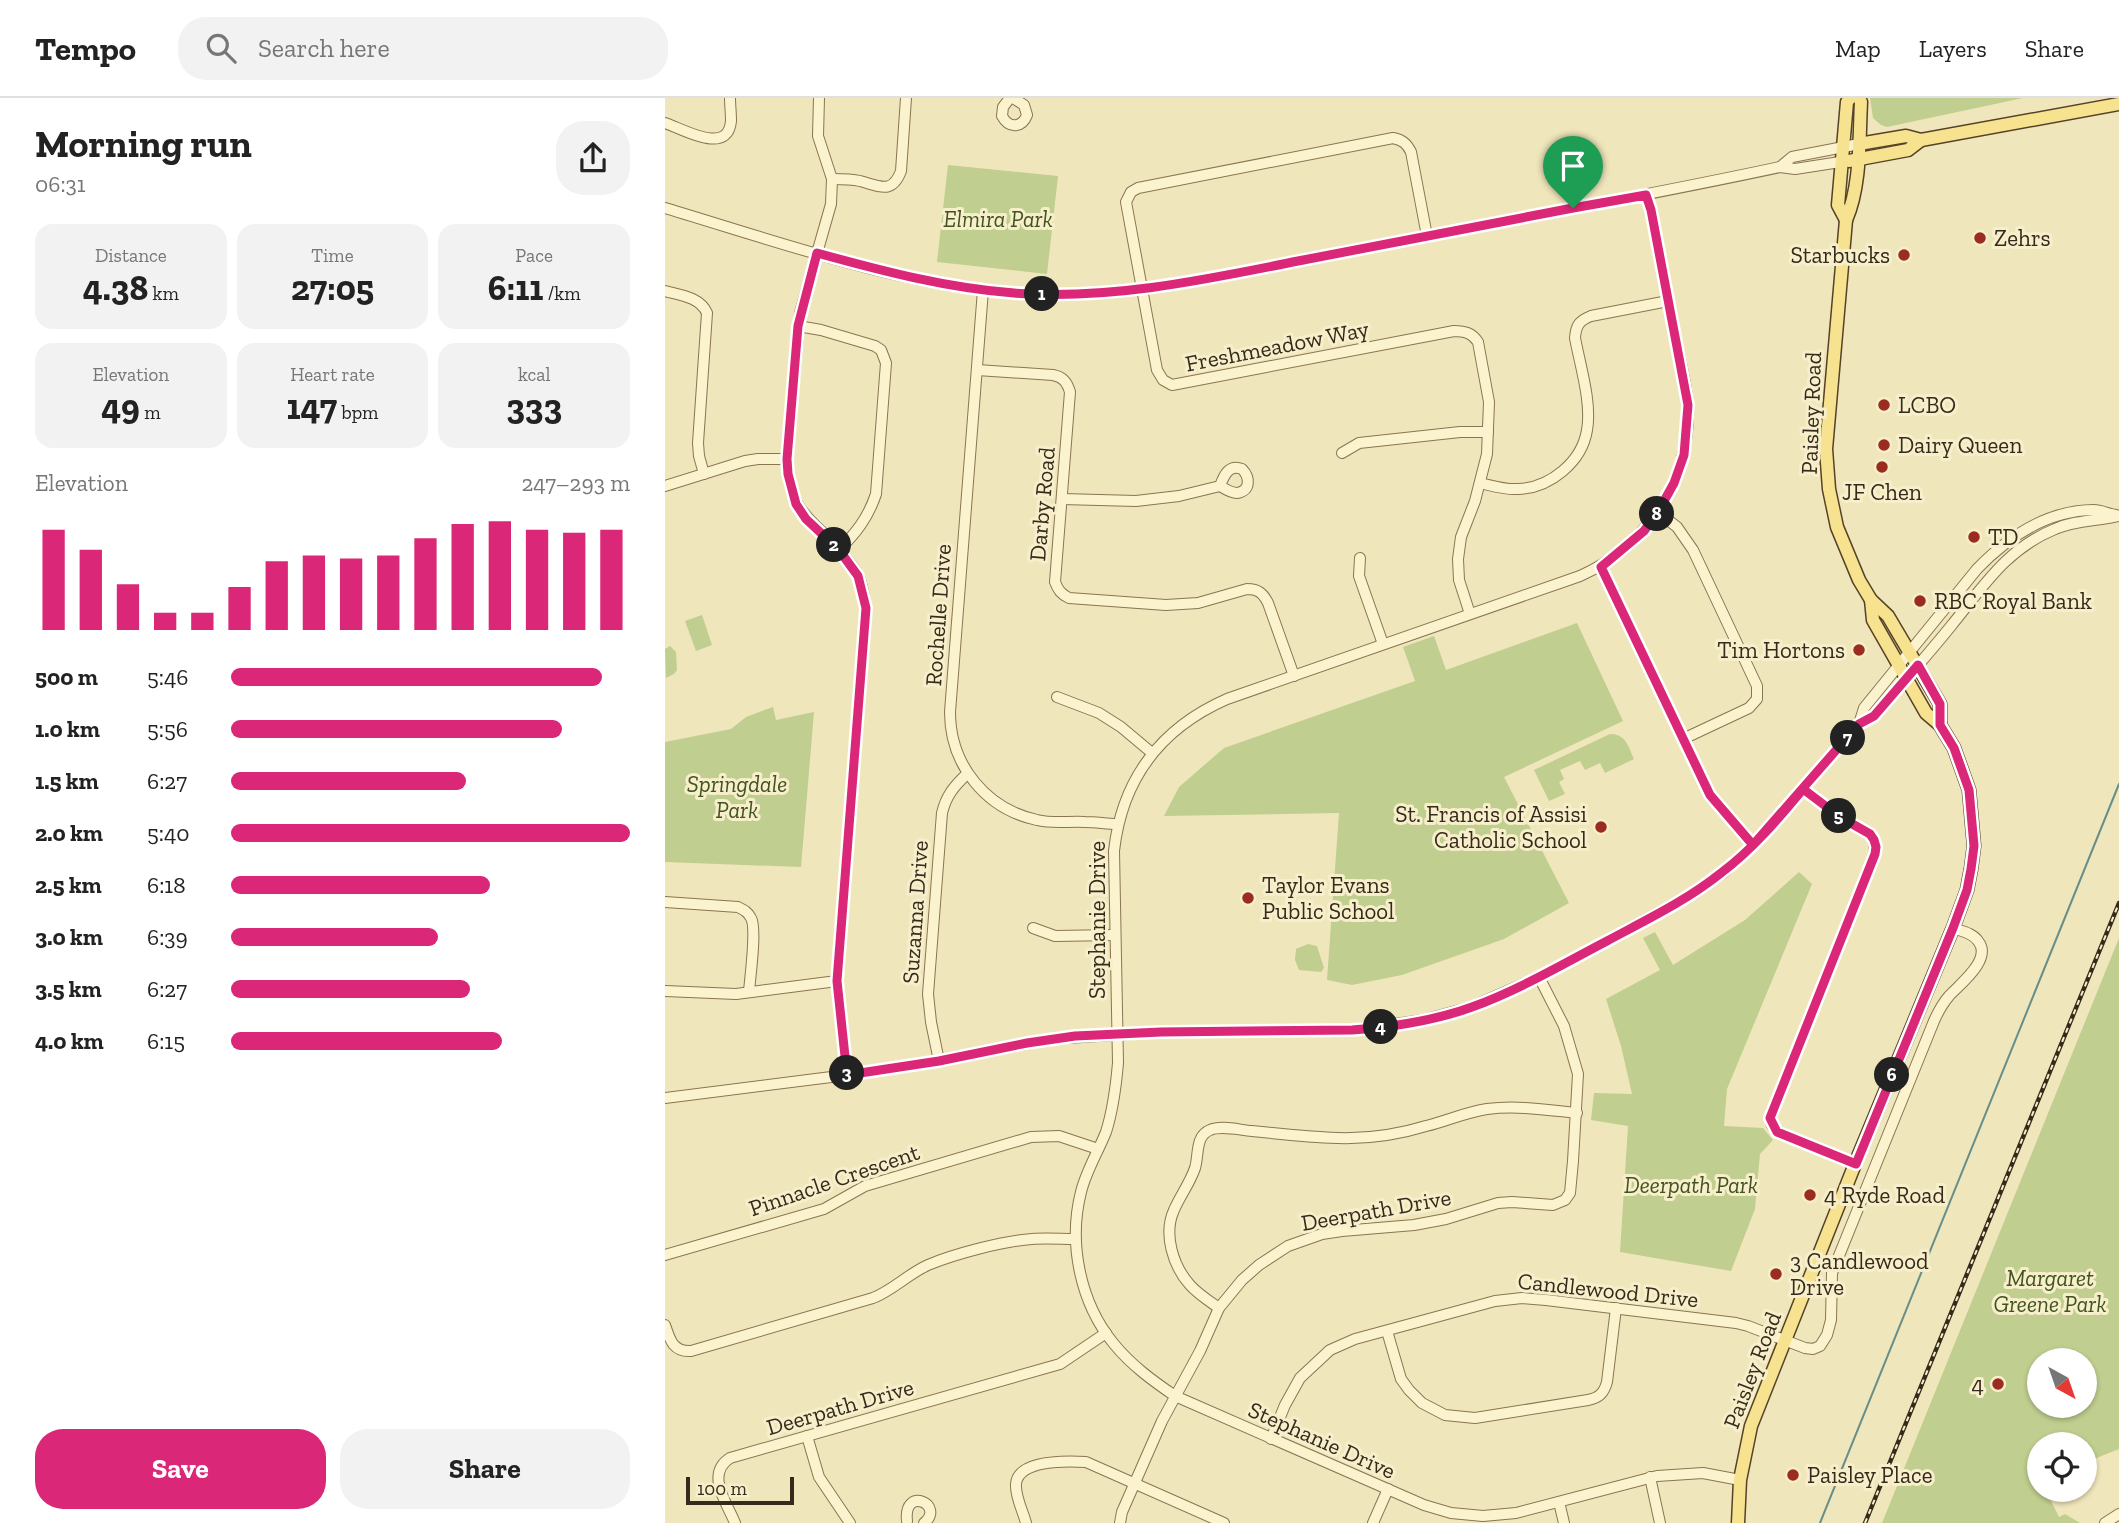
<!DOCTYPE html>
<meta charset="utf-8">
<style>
body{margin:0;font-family:"Zilla Slab",serif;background:#f2f2f2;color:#222;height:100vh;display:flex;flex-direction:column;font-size:26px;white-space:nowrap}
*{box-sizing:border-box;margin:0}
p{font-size:23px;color:#767676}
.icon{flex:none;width:38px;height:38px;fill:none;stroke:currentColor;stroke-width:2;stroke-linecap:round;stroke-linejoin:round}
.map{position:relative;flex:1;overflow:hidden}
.panel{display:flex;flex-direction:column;background:#fff;width:665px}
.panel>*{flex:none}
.needle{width:46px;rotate:140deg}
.tools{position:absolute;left:1362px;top:1250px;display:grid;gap:14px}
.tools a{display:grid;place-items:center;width:70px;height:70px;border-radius:50%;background:#fff;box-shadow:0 2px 5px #0004;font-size:35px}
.scale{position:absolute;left:21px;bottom:18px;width:108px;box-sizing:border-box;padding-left:7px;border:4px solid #362b1a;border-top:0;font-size:19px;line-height:24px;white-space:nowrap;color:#362b1a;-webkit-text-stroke:5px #f7efcb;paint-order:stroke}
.pin{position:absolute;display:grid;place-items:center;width:60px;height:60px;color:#fff;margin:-72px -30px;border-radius:50% 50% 50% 0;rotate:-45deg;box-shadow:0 0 7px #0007}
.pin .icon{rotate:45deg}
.km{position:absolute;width:35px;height:35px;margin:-18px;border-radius:50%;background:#222;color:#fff;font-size:19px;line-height:35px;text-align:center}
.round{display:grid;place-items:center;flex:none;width:74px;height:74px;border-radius:28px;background:#f2f2f2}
.head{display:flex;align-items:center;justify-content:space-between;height:119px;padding:0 35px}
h1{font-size:38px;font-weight:700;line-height:52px}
.stats{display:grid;grid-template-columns:repeat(3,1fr);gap:10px;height:119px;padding:7px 35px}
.stats div{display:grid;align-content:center;border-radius:18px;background:#f2f2f2;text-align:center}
.stats b{font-size:35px;font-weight:700}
.stats small{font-size:19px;font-weight:400}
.stats p{font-size:19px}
.chart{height:196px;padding:14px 35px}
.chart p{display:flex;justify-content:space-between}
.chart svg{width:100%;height:126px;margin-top:7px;stroke:#db2777;stroke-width:6}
.action{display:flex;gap:14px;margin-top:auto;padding:14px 35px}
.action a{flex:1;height:80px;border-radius:28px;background:#db2777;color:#fff;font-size:28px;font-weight:700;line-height:80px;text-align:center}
.action a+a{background:#f2f2f2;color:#222}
ul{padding:0 35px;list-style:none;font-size:23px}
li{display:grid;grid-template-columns:112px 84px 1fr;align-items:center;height:52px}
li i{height:18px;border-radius:9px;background:#db2777}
header{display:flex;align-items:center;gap:42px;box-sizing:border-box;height:98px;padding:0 35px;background:#fff;border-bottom:2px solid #e0e0e0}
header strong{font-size:33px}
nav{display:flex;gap:38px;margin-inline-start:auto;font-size:24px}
.search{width:490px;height:63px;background:#f2f2f2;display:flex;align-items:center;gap:18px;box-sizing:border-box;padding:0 24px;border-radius:28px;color:#767676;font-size:26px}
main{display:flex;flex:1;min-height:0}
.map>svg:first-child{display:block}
.green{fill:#c0ce8f;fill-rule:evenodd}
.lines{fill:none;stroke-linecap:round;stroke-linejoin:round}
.stream{stroke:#678e89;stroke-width:2}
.minor-casing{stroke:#887554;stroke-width:12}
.major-casing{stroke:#554229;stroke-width:15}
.minor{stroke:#fbf2ce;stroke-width:10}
.major{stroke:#f7e28f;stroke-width:12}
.rail-casing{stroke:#362b1a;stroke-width:4.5}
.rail{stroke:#f7efcb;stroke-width:2;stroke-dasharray:5;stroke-linecap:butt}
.route-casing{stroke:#fff;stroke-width:14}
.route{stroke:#db2777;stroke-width:9}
.poi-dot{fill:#9b2d20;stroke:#f7efcb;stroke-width:2.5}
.labels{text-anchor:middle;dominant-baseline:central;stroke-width:6;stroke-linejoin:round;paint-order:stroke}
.park-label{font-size:23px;font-style:italic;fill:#41541f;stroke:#f7efcb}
.poi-label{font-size:23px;fill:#362b1a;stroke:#f7efcb;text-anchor:start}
.street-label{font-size:23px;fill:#362b1a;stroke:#f7efcb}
</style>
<header>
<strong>Tempo</strong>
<div class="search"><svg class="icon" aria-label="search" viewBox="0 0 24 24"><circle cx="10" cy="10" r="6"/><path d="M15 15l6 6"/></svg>Search here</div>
<nav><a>Map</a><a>Layers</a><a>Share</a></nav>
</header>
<main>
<section class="panel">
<div class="head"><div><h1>Morning run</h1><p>06:31</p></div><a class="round"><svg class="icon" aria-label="share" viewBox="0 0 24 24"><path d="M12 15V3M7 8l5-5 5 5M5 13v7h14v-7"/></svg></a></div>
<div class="stats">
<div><p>Distance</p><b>4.38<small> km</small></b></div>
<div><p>Time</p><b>27:05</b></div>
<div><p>Pace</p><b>6:11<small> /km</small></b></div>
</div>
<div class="stats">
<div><p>Elevation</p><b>49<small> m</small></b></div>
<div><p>Heart rate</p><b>147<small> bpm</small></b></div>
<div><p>kcal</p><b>333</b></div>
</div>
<div class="chart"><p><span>Elevation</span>247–293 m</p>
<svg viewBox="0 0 160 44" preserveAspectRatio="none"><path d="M5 44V9M15 44V16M25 44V28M35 44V38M45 44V38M55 44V29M65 44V20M75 44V18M85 44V19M95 44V18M105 44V12M115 44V7M125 44V6M135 44V9M145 44V10M155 44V9"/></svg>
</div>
<ul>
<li><b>500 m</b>5:46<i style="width:93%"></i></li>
<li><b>1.0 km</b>5:56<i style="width:83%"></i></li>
<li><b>1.5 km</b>6:27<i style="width:59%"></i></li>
<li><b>2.0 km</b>5:40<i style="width:100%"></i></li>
<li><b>2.5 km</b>6:18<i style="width:65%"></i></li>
<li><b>3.0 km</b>6:39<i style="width:52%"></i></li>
<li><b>3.5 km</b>6:27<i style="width:60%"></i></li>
<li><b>4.0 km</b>6:15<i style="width:68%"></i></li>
</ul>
<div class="action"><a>Save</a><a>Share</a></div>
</section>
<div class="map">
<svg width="1454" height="1425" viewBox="0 0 1454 1425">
<rect width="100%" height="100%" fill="#f0e6bb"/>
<g class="green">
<polygon points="1205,0 1358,0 1222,29 1216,27 1208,20"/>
<polygon points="283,67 393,78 382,176 272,164"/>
<polygon points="37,517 47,547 31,553 20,523"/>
<polygon points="912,525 958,623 839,679 904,805 839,841 737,877 687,887 662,882 674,715 499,718 514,689 559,650 750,583 738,549 769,538 781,572"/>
<polygon points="5,548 11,554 12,572 9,576 1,580 0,551"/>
<polygon points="108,609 111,622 149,614 136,769 0,764 0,644 66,631 81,619"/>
<path d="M 945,636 C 961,636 963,648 969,661 L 940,675 L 935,665 L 920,672 L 915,663 L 895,672 L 899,681 L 894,684 L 900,696 L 884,703 L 869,672 Z"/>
<polygon points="1134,774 1147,786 1062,991 1059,1028 1098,1030 1108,1042 1095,1056 1090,1111 1066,1173 955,1154 963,1028 926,1022 929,995 967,996 956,948 941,901 995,872 978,840 990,834 1008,867 1080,822"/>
<path d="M 1454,840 L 1454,1351 L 1419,1365 L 1419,1346 L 1374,1346 L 1374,1391 L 1380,1391 L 1394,1419 L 1400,1416 L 1415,1425 L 1217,1425 ZM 1374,1262 L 1419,1262 L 1419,1307 L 1374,1307 Z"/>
<polygon points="643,846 652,848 659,870 656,874 634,872 630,862 631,851"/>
</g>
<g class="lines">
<polyline class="stream" points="1155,1425 1454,686"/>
<defs>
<g id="minor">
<path d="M 154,0 L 153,38 L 167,81 L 166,106 L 135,215 L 122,361 C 124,417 147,419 178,456 C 183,463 190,470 194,479 C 198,489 199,500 201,510 L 172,883 L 182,977"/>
<path d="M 345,0 L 338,9 L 337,18 C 344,31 357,30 362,17 L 359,7 L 348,0"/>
<path d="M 0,25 C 18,31 63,58 66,23 C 66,15 65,7 65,0"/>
<polyline points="1115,69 1127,59 1194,46"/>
<path d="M 167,81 C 176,81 186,81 195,83 C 214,88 227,97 236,73 L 241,0"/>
<path d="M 981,97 L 986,112 C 993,153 1001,193 1009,233 C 1014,258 1021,283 1023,307 C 1026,381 982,448 915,478 L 562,601 C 496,630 457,681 449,753 L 453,965 C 451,988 448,1012 441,1034 C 433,1054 421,1073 416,1094 C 403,1145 415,1205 449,1246 C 466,1267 488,1283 510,1298 L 759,1407 L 786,1415 L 818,1418 L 851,1415 L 992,1378 L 1038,1375 L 1075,1382"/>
<path d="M 0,110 C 114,144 230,186 349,195 C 466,203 581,173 694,151 C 835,124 975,99 1115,69 L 1130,71 L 1175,64"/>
<path d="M 762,138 L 746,54 C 742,46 738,42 728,40 L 473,90 L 466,94 L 461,104 L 492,272 L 498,282 L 507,287 L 789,233 C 800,233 807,235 813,244 L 824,304 L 822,356 L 810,403 L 796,439 L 793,461 L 794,482 L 805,516"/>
<path d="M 318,192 L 285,614 C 285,667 321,711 372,722 C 388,726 404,723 420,724 C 431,724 442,726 452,726"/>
<path d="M 0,193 C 15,197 35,199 42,215 L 33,345 L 34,358 L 39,376"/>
<path d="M 133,228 L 156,232 L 210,248 L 216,252 L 221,265 L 211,396 C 203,420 191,435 174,452"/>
<path d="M 312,272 L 388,277 C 398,279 402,284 405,294 L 390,484 C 393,492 396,496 404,500 L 501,507 L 533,505 L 582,491 C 593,491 598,495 603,505 L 629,578"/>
<polyline points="677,355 694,345 795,334 823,334"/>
<path d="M 815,385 C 828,388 840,392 853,391 C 885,390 917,364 922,332 C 927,305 915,267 910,240 C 911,227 914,223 926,218 L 1003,203"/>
<polyline points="0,388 80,363 93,361 122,361"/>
<path d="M 397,401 L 471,403 L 514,398 L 555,388 C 560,391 566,395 572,395 C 586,393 585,379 577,371 C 564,366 559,377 555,388"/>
<polyline points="993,414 1012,429 1028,452 1092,588 1092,601 1084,610 1018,641"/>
<polyline points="695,460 694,478 718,546"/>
<polyline points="936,469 1045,697 1088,747"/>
<polyline points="392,599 434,615 456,629 487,655"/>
<path d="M 1194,626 L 1199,610 L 1312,471 C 1343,439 1383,412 1429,412 C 1436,412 1444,416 1451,417"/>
<polyline points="1138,691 1175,719 1205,736 1209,742 1210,756 1105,1020 1107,1027 1113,1034 1190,1066"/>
<path d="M 0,804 L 73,809 C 79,812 83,814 86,820 C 92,831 85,879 84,894"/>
<polyline points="368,830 390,838 450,837"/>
<polyline points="0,893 71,896 172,883"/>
<path d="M 274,963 L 266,924 L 263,896 L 277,715 C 281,698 289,688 302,676"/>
<path d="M 0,1000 L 182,977 L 274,963 L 387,941 L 496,934 L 687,932 L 758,922 L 806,909 L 874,879 L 1028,796 L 1059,774 L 1088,747 L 1194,626 L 1209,618 C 1235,588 1261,559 1286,528 C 1318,489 1341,451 1390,431 C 1410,422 1432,423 1453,418"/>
<polyline points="0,1157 159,1111 200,1088 366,1039 394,1038 433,1051"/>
<path d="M 554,1210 C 544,1203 533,1196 525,1187 C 508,1168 498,1136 509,1112 C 515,1098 525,1085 530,1070 C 534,1057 530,1038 545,1032 C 556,1027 574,1032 587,1033 C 615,1036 643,1039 672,1040 C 702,1041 732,1037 761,1028 C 782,1023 801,1014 822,1011 C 852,1007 883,1012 912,1015"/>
<path d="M 0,1227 C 5,1242 8,1254 26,1253 L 208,1200 C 228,1192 243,1176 263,1167 C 289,1156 338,1143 367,1141 C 381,1140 396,1141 410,1141"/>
<path d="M 722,1233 L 736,1281 L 744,1292 L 757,1305 L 780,1317 L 810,1320 L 923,1302 C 934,1300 939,1295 942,1284 L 951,1210"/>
<polyline points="142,1338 154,1379 185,1425"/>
<path d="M 606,1341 L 620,1307 L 635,1280 L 665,1252 L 690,1241 L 830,1203 L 857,1200 L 881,1202 L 1071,1225 L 1083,1228 L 1140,1250 L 1148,1251 L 1155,1248 L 1162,1237 L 1166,1222 L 1167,1175 L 1269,923 C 1273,914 1278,905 1284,898 C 1295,886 1328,861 1313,843 C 1308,835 1296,833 1288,830"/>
<polyline points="985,1379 995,1425"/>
<polyline points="894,1404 899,1425"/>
<path d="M 242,1423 C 238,1387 281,1407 259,1425"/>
<path d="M 70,1425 C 62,1405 40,1376 65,1360 L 395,1266 L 441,1235"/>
<path d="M 361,1425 C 358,1413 350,1399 351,1386 C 353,1361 403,1363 421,1364 L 559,1425"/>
<polyline points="455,1425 457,1414 497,1323 535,1253 554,1210 577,1182 594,1167 623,1148 657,1136 677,1133 749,1127 781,1121 833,1105 847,1104 888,1107 900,1102 905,1095 908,1063 913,976 899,928 874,879"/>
<polyline points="708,1425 723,1391"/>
<polyline points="1440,1425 1454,1416"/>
</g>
<g id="major">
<path d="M 1194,0 L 1196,4 C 1194,42 1196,88 1181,122 L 1161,351 L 1164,391 L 1172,429 L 1194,482 L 1206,502 L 1223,518 L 1275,606 L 1275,627"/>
<polyline points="1194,46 1241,38 1256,42 1454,6"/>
<polyline points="1184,63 1243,52 1256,42"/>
<polyline points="1181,122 1173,107 1182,4 1185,0"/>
<polyline points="1073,1425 1075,1382 1086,1328 1190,1066 1288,830 1302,792 1306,771 1309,748 1304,692 1289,650 1275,627 1261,615 1208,522 1206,502"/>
</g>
</defs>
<use href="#minor" class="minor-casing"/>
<use href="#major" class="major-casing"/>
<use href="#minor" class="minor"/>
<use href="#major" class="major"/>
<defs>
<polyline id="rail" points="1200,1425 1454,805"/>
</defs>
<use href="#rail" class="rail-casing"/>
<use href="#rail" class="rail"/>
</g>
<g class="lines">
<defs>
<path id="route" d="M 908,110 C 816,128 724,146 633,163 C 539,182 445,202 349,195 C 282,190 217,173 152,155 L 133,228 L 122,361 L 123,376 L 131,406 L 141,421 L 174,452 L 193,478 L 201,510 L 172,883 L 182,977 L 274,963 L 362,945 L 410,938 L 496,934 L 687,932 C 727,929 769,923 807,909 C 854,892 898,866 942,843 C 981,822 1021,803 1056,775 C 1088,751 1113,721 1138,691 L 1175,719 L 1205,736 L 1209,742 L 1211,749 L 1210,756 L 1105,1020 L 1112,1034 L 1191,1066 L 1288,830 L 1302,792 L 1306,771 L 1309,748 L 1304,692 L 1289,650 L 1275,627 L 1275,606 L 1253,567 L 1209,618 L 1194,626 L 1088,747 L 1045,697 L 936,469 L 979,433 L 993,414 L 1009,385 L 1019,357 L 1023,307 L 986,112 L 981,97 L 908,110"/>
</defs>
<use href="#route" class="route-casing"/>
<use href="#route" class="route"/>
</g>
<g class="poi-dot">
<circle cx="1315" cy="140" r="7"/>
<circle cx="1239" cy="157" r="7"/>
<circle cx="1219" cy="307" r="7"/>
<circle cx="1219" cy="347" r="7"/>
<circle cx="1217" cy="369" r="7"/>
<circle cx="1309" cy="439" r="7"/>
<circle cx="1255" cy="503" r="7"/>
<circle cx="1194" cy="552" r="7"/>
<circle cx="936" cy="729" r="7"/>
<circle cx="583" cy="800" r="7"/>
<circle cx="1145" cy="1097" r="7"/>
<circle cx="1111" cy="1176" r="7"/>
<circle cx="1333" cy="1286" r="7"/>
<circle cx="1128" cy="1377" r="7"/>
</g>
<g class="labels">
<g class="park-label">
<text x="333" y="121">Elmira Park</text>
<text x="72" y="686">Springdale<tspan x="72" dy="26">Park</tspan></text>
<text x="1026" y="1087">Deerpath Park</text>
<text x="1385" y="1180">Margaret<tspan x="1385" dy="26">Greene Park</tspan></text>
</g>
<g class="poi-label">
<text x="1329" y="140">Zehrs</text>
<text x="1225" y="157" text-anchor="end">Starbucks</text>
<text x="1233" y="307">LCBO</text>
<text x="1233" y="347">Dairy Queen</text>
<text x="1217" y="394" text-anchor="middle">JF Chen</text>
<text x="1323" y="439">TD</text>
<text x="1269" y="503">RBC Royal Bank</text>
<text x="1180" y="552" text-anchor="end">Tim Hortons</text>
<text x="922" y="716" text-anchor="end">St. Francis of Assisi<tspan x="922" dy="26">Catholic School</tspan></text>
<text x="597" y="787">Taylor Evans<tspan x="597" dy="26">Public School</tspan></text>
<text x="1159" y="1097">4 Ryde Road</text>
<text x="1125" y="1163">3 Candlewood<tspan x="1125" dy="26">Drive</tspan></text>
<text x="1319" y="1286" text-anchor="end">4</text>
<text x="1142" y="1377">Paisley Place</text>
</g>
<g class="street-label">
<text transform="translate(612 248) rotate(-11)">Freshmeadow Way</text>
<text transform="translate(1146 315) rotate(-88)">Paisley Road</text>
<text transform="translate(377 406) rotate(-85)">Darby Road</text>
<text transform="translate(273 517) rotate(-86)">Rochelle Drive</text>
<text transform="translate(250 814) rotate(-86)">Suzanna Drive</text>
<text transform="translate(432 822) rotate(-90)">Stephanie Drive</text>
<text transform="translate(169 1082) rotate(-19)">Pinnacle Crescent</text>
<text transform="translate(711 1112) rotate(-10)">Deerpath Drive</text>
<text transform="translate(943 1192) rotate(6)">Candlewood Drive</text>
<text transform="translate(1087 1272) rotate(-69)">Paisley Road</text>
<text transform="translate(175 1309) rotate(-16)">Deerpath Drive</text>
<text transform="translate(657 1342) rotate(24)">Stephanie Drive</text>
</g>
</g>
</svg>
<div class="tools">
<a><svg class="needle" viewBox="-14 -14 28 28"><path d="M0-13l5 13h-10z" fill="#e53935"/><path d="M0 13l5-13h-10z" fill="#767676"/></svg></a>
<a><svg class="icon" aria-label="locate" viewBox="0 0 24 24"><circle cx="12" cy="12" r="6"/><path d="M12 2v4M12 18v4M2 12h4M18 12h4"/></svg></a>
</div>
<div class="scale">100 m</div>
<div class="pin" style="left:908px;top:110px;background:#1e9e55"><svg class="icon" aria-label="arrive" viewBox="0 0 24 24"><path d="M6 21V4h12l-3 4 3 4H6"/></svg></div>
<b class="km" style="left:377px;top:196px">1</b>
<b class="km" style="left:169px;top:447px">2</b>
<b class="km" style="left:182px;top:975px">3</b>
<b class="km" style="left:716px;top:929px">4</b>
<b class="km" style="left:1174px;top:718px">5</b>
<b class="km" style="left:1227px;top:977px">6</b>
<b class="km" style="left:1183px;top:640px">7</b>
<b class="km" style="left:992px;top:416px">8</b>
</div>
</main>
